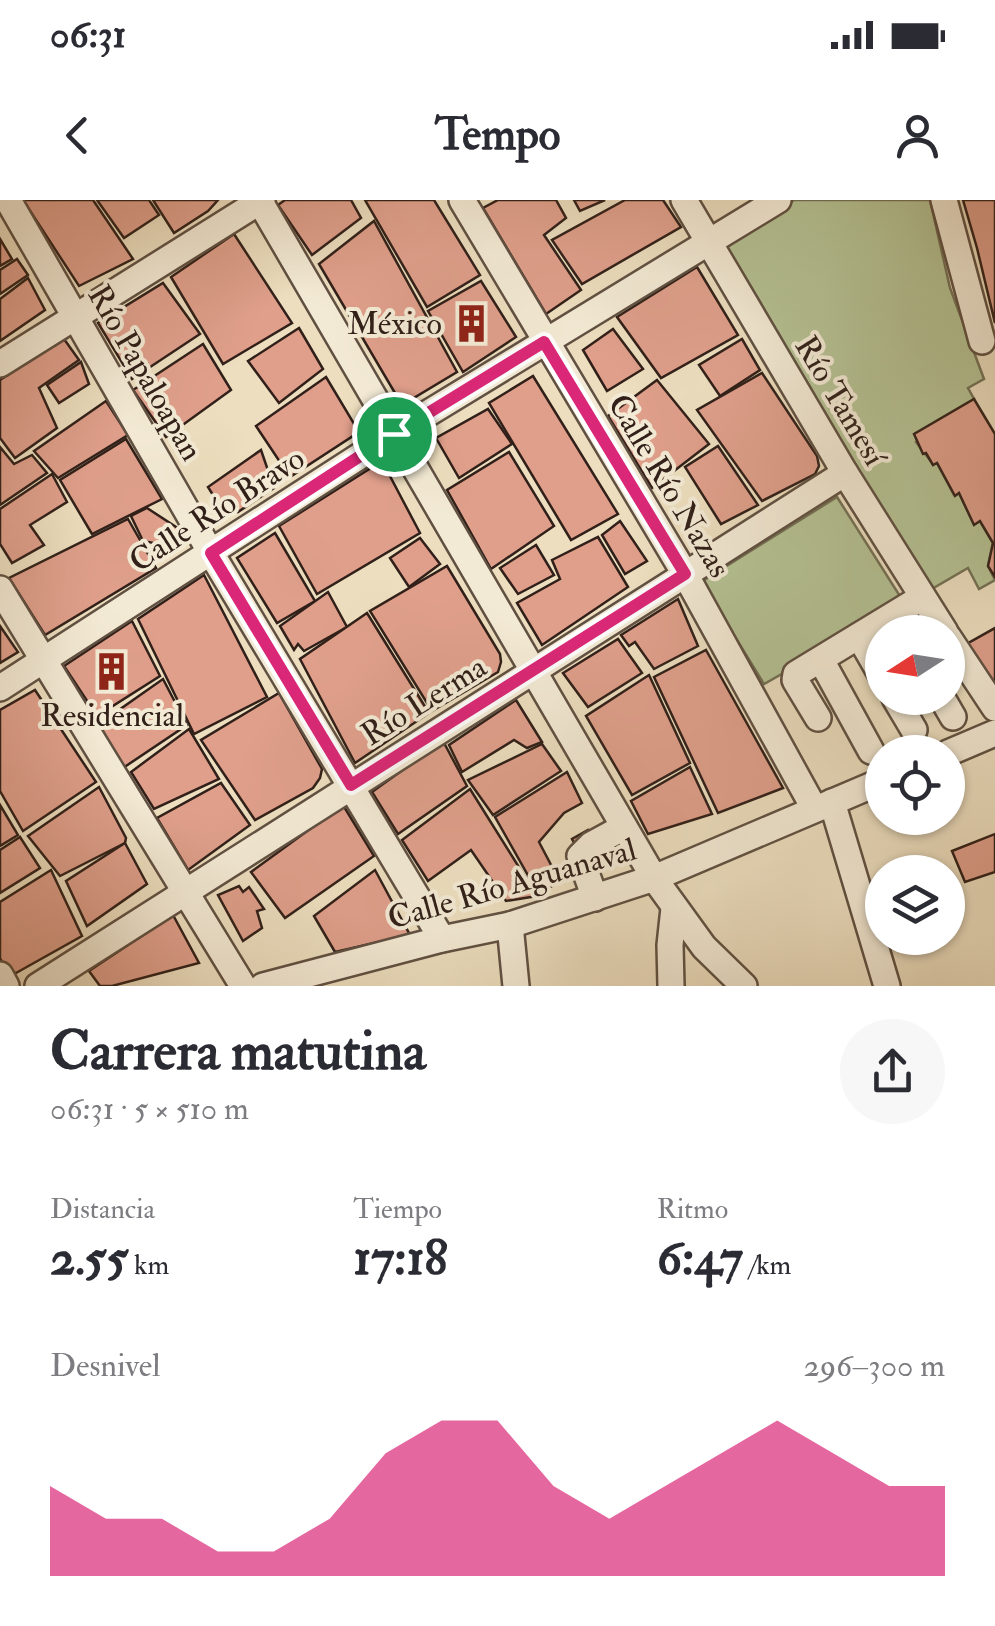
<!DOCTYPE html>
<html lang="es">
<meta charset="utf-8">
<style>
body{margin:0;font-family:"IM FELL Double Pica",serif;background:#f7f7f7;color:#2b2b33;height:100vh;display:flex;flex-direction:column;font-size:38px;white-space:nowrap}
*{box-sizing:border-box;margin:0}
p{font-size:32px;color:#7c7c81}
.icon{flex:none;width:55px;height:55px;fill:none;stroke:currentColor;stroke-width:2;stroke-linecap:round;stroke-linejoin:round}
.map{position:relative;height:786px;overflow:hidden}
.side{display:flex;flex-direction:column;background:#fff;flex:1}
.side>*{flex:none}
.needle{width:65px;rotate:258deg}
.buttons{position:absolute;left:865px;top:415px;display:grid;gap:20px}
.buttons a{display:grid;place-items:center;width:100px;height:100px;border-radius:50%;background:#fff;box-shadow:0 2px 8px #0004;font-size:50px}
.pin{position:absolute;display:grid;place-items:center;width:85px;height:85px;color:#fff;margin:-42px;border:5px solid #fff;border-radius:50%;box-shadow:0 2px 10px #0007}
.round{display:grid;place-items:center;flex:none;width:105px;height:105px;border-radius:52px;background:#f7f7f7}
.head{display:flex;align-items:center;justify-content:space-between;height:170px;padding:0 50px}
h1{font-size:55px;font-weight:700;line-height:75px}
.figures{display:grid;grid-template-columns:repeat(3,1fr);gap:15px;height:170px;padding:10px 50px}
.figures div{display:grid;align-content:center}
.figures b{font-size:50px;font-weight:700}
.figures small{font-size:28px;font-weight:400}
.figures p{font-size:28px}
.chart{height:280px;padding:20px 50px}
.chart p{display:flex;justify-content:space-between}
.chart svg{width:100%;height:180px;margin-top:10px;fill:#db2777;opacity:.7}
.status{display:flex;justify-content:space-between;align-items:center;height:70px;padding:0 50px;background:#fff;direction:ltr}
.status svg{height:28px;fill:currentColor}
header{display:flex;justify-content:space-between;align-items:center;height:130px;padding:0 50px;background:#fff;font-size:45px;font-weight:700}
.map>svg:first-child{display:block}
.green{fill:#b5c294;stroke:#737156;stroke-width:2.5}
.building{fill:#df9f8b;stroke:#312019;stroke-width:2.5}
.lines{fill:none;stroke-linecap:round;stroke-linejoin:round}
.minor-casing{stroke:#605042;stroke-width:30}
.minor{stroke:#f3ead5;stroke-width:25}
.route-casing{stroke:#fff;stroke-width:20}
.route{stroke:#db2777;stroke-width:12}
.labels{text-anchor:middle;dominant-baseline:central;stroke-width:8;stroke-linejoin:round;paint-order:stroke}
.poi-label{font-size:32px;fill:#312019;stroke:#f3ead5;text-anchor:end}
.street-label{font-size:32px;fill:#312019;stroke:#f3ead5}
</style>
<div class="status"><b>06:31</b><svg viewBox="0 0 49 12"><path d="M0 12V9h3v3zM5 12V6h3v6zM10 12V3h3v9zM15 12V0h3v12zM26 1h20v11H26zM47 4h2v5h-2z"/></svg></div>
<header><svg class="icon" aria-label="back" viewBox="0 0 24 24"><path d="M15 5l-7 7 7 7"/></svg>Tempo<svg class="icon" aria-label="person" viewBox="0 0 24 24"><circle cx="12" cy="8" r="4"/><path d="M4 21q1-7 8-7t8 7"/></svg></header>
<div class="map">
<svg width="995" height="786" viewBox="0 0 995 786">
<rect width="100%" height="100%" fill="#ecdebf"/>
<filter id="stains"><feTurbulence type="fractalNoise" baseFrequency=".002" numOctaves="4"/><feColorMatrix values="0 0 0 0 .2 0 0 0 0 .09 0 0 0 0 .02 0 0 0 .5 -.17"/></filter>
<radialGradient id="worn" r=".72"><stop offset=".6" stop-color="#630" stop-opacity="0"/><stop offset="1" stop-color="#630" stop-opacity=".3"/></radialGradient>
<g class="green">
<polygon points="794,0 930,0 950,88 984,179 968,188 974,199 916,242 933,264 937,263 954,295 959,293 974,324 980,321 993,343 988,366 995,380 979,389 968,368 930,390 724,49"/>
<polygon points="837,297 905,404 764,484 701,382"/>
</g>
<g class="building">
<polygon points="23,0 93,0 133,59 79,86"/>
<polygon points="97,0 149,0 159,15 124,38"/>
<polygon points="153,0 218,0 208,11 174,33"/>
<polygon points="285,0 351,0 361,18 312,55 278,5"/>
<polygon points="365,0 434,0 480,75 427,107"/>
<polygon points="498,0 556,0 566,18 544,35 581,90 546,114 483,8"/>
<polygon points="574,0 605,0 580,11"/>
<polygon points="625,0 663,0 681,27 582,84 552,40"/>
<polygon points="963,0 995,0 995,123 977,48"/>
<polygon points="374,21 457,172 402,205 319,64"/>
<polygon points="234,34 292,123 223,164 171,77"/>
<polygon points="0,39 12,59 0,66"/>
<polygon points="17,59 28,75 0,94 0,70"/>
<polygon points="697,67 738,135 661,178 617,117"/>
<polygon points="28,78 45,110 0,141 0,99"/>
<polygon points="481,81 516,137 463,172 428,111"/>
<polygon points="163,83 200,134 132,179 98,123"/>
<polygon points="299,128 323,169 279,203 248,161"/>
<polygon points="613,129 643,169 607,191 583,150"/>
<polygon points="64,139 79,160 39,188 57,228 15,258 0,238 0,180"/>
<polygon points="742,139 760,170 720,196 699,165"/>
<polygon points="203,144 231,190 166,237 133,190"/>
<polygon points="81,162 89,184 59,203 47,185"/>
<polygon points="762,173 817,256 819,266 815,274 762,301 697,210"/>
<polygon points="533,176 618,314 571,340 489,203"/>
<polygon points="326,177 359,232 290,277 256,226"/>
<polygon points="657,180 709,244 652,288 608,216"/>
<polygon points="974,199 995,234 995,377 988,366 993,343 980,321 974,325 959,293 955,296 937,263 933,265 926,253 923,254 914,234"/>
<polygon points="106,201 128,235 58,278 34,251"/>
<polygon points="488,209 512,244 459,278 436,238"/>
<polygon points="126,239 162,299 92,334 60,280"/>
<polygon points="718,246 758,305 721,324 685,267"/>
<polygon points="0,247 14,264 32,255 47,273 0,305"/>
<polygon points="261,250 274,288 238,312 233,304 223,311 208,287"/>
<polygon points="509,252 554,326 491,369 447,290"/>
<polygon points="382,261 420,333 317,394 279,326"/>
<polygon points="52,274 67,302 30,325 44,345 12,363 0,344 0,309"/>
<polygon points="147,308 179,329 179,348 143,341 131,316"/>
<polygon points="128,319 156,368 45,435 9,378"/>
<polygon points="620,321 647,361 625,374 602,335"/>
<polygon points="275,333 315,401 277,423 237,358"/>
<polygon points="598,337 628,387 542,445 517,403 560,379 552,360"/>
<polygon points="420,338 440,364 409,387 390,358"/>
<polygon points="536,345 554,375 518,394 500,368"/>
<polygon points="447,366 500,454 501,462 498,472 432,511 370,411"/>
<polygon points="204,375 267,497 194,534 138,419"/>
<polygon points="328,392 347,427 304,451 298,444 294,450 280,426"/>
<polygon points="678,399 698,446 654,469 635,442 629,446 621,435"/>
<polygon points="367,413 429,513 355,563 300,459"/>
<polygon points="132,421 160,476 97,516 64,466"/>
<polygon points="0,426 18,452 0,463"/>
<polygon points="995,428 995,500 963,446"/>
<polygon points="618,439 642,473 588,507 563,473"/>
<polygon points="706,450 783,588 718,613 654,477"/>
<polygon points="649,475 690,563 632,595 586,516"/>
<polygon points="163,479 187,525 123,568 99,524"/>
<polygon points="35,490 96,582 23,631 0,591 0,510"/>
<polygon points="279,493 322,569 320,578 313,588 255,620 201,540"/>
<polygon points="516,500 542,542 527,548 514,540 462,572 449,545"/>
<polygon points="189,529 219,579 154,609 131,572"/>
<polygon points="443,541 467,586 398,634 372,592"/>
<polygon points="542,544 561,571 493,615 468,580"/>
<polygon points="690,567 712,614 648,634 631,601"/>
<polygon points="567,572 582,603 564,613 539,642 560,682 538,693 495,617"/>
<polygon points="221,583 250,625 188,670 157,618"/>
<polygon points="99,587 126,638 125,643 60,676 28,636"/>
<polygon points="470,589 537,696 506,701 471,650 428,681 402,640"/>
<polygon points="0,605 18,635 0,646"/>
<polygon points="343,605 374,656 285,718 251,672"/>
<polygon points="588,630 605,661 589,670 572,639"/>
<polygon points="995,634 995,672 965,682 952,651"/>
<polygon points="20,637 40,668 0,693 0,650"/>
<polygon points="125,643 147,684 87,726 66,681"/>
<polygon points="51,670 82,736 16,773 7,771 0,758 0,702"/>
<polygon points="375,670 410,735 335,752 314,716"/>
<polygon points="239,686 243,692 249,687 264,709 257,711 262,728 243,741 218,695"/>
<polygon points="173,715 199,763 112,786 100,786 89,771"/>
</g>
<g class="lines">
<defs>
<g id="minor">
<polyline points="8,0 211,353 442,739"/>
<polyline points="259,0 654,678 704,747 744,786"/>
<polyline points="462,0 685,374 814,608"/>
<polyline points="684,0 845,273 945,432"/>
<polyline points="944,0 982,141"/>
<polyline points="0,164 262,0"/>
<polyline points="0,389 243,786"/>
<polyline points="859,436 882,476"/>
<polyline points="948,437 995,508"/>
<polyline points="821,460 871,551"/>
<polyline points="0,488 394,234 778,0"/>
<polyline points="895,498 914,530"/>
<polyline points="942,498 953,517"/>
<polyline points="818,518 795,480 796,474 921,398"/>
<polyline points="948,553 995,533"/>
<polyline points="832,602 887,786"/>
<polyline points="595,698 580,656 591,645 624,627"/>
<polyline points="510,725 516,786"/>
<polyline points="0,775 6,786"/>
<polyline points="38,786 845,273"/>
<polyline points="263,786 442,739 510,725 654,678 882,581"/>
<polyline points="671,786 670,745 674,708"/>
</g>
</defs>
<use href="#minor" class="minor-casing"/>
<use href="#minor" class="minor"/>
</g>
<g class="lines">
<defs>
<polygon id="route" points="544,142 685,374 351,585 211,353 394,234"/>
</defs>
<use href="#route" class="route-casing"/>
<use href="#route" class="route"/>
</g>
<defs>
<symbol id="building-bare" viewBox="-9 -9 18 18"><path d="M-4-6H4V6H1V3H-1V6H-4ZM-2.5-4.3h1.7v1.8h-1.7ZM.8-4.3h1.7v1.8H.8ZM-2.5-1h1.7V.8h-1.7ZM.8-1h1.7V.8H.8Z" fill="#8f2418" stroke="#f3ead5" stroke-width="2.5" paint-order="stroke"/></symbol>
</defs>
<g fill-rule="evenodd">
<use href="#building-bare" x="444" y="96" width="55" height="55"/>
<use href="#building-bare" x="84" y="444" width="55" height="55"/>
</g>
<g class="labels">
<g class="poi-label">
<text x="442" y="124">México</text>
<text x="112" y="516" text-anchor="middle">Residencial</text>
</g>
<g class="street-label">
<text transform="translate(145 173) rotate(60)">Río Papaloapan</text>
<text transform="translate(840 201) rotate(59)">Río Tamesí</text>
<text transform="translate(669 286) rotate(59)">Calle Río Nazas</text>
<text transform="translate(217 310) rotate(-33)">Calle Río Bravo</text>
<text transform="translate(424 501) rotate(-32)">Río Lerma</text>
<text transform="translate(512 684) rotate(-16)">Calle Río Aguanaval</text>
</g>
</g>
<rect width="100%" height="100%" filter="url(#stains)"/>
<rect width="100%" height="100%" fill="url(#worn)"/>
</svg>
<div class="buttons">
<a><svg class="needle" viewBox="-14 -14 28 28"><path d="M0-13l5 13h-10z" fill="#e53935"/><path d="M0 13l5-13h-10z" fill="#7c7c81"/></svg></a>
<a><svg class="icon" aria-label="locate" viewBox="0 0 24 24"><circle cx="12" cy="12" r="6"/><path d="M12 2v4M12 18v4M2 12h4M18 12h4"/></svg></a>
<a><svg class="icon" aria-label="layers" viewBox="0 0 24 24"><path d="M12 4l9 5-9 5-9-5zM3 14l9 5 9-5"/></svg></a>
</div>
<div class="pin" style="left:394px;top:234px;background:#1e9e55"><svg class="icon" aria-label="arrive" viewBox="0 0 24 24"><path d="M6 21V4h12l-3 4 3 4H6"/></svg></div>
</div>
<section class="side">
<div class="head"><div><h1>Carrera matutina</h1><p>06:31 · 5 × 510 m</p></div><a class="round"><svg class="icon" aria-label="share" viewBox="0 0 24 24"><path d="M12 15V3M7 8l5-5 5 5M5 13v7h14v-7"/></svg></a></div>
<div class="figures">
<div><p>Distancia</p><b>2.55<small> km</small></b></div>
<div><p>Tiempo</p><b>17:18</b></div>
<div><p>Ritmo</p><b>6:47<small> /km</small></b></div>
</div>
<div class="chart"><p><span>Desnivel</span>296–300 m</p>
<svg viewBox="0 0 160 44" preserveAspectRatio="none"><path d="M0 44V22L10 30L20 30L30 38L40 38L50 30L60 14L70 6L80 6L90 22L100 30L110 22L120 14L130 6L140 14L150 22L160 22V44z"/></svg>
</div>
</section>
